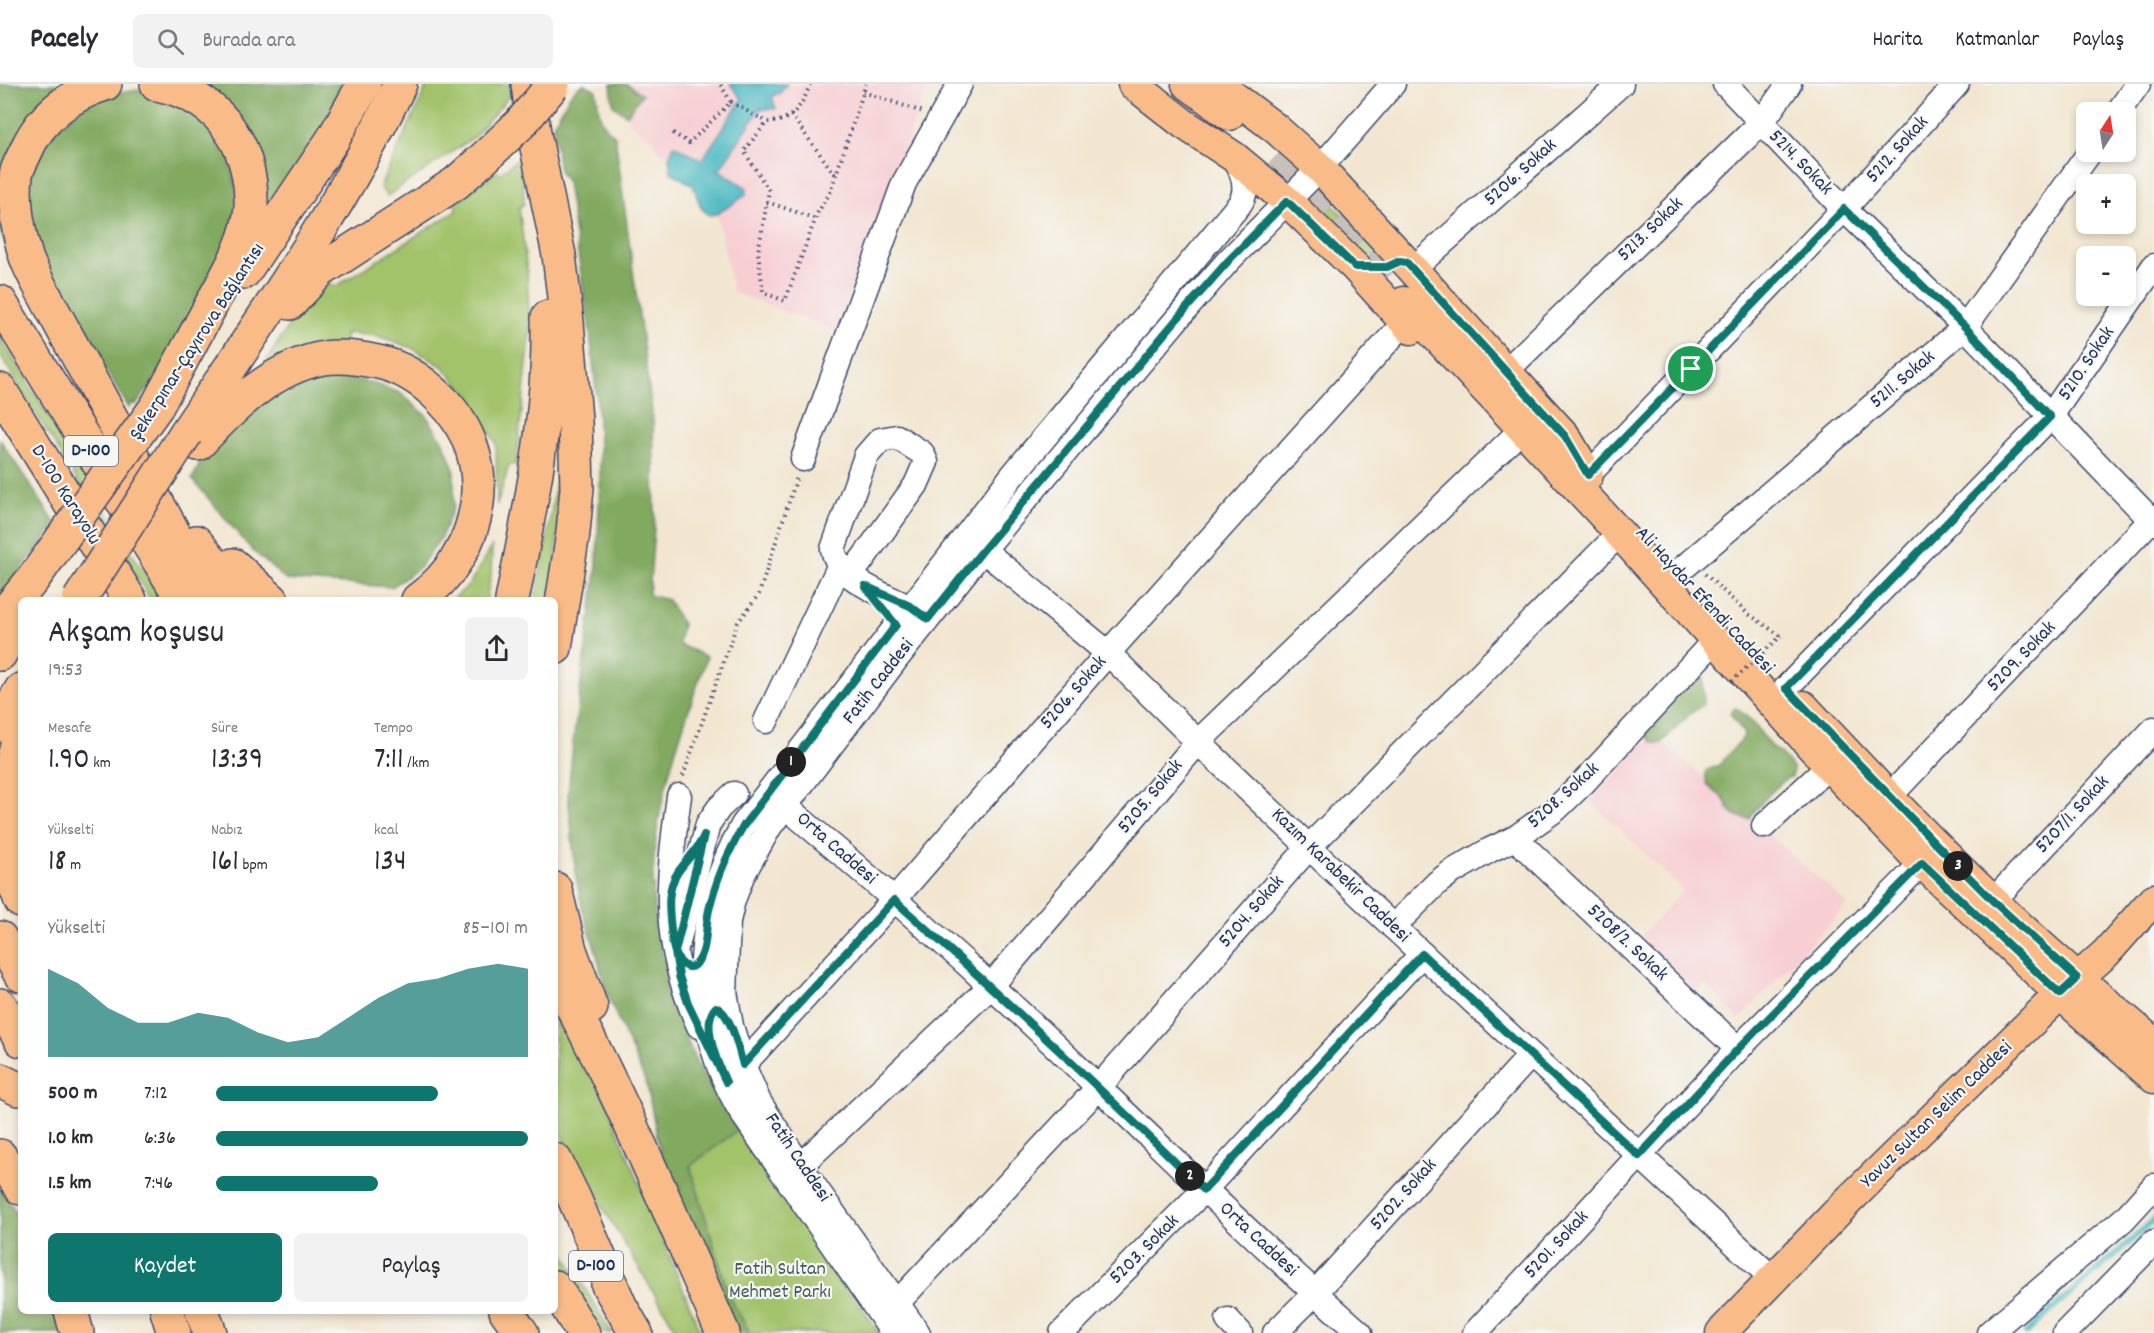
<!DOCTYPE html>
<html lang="tr">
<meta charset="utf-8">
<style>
body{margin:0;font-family:Dekko,sans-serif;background:#f2f2f3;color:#2b2b33;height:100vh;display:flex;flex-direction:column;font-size:22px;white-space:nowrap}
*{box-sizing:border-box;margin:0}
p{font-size:20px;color:#7c7c81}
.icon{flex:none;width:33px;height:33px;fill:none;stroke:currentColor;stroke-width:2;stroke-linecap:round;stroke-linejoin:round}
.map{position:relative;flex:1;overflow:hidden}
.sheet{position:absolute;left:18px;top:513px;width:540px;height:717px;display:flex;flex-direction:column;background:#fff;border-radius:9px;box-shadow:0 3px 9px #0003}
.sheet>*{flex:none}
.needle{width:39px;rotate:12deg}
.tools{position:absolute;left:2076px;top:18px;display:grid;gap:12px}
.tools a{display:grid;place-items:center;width:60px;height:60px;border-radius:9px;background:#fff;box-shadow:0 3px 9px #0003;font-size:30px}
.pin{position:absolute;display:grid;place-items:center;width:51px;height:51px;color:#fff;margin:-26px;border:3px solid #fff;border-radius:50%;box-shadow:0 2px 6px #0007}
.km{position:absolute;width:30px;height:30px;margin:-15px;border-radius:50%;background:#222;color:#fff;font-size:16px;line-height:30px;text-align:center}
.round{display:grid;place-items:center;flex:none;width:63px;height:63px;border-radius:9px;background:#f2f2f3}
.head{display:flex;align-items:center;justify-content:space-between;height:102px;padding:0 30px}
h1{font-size:33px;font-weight:600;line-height:45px}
.figures{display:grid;grid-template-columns:repeat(3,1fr);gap:9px;height:102px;padding:6px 30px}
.figures div{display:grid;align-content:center}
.figures b{font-size:30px;font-weight:600}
.figures small{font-size:16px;font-weight:400}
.figures p{font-size:16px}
.chart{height:168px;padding:12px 30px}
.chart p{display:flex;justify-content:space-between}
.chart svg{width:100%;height:108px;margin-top:6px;fill:#0f766e;opacity:.7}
.button{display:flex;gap:12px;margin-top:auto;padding:12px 30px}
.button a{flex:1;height:69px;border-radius:9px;background:#0f766e;color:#fff;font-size:24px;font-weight:600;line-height:69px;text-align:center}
.button a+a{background:#f2f2f3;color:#2b2b33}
ul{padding:0 30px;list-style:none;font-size:20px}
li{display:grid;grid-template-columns:96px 72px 1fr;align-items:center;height:45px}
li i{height:15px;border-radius:8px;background:#0f766e}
header{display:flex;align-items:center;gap:36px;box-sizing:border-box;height:84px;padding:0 30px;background:#fff;border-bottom:2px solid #e1e1e2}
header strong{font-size:28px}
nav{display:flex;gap:33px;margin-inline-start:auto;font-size:21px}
.search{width:420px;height:54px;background:#f2f2f3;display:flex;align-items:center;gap:15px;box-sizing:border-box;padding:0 21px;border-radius:9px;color:#7c7c81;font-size:22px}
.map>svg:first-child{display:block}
.built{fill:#f7cfd3}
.green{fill:#a2c36b;stroke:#5e7964;stroke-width:1.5}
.forest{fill:#81a95f;stroke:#4e6c5e;stroke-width:1.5}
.water{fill:#49b8c1;stroke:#327490;stroke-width:1.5}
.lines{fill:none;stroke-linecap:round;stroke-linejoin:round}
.stream{stroke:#49b8c1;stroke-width:6}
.major-tunnel{stroke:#c7c1b9;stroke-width:30;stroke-dasharray:30 15;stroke-linecap:butt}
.minor-casing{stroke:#3b4a6f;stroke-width:27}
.major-casing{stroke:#3b4a6f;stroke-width:33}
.highway-casing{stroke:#3b4a6f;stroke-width:36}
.path{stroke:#3b4a6f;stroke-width:4;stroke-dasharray:1.5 4.5;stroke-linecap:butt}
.minor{stroke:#fff;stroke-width:24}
.major{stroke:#f9bc89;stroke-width:30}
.highway{stroke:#f9bc89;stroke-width:33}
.highway-bridge-casing{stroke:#3b4a6f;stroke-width:36;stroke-linecap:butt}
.path-bridge{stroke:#3b4a6f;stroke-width:4;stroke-dasharray:1.5 4.5;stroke-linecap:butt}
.highway-bridge{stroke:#f9bc89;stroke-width:33}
.route-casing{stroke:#fff;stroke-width:12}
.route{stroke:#0f766e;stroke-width:8}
.labels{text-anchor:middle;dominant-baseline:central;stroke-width:4.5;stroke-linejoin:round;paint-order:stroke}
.shield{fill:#f6f6f2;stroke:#5d6b8a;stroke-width:1.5}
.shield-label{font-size:18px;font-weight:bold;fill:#1b2f5e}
.street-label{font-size:20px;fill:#1b2f5e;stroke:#f6f6f2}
.park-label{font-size:20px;fill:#445b62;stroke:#f6f6f2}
</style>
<header>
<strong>Pacely</strong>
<div class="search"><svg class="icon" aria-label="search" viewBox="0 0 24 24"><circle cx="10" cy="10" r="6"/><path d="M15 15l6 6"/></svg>Burada ara</div>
<nav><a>Harita</a><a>Katmanlar</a><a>Paylaş</a></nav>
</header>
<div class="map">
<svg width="2154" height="1249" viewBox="0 0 2154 1249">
<rect width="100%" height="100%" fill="#f6f6f2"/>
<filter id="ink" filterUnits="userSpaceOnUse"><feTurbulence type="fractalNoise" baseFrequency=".0167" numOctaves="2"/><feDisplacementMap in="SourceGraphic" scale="12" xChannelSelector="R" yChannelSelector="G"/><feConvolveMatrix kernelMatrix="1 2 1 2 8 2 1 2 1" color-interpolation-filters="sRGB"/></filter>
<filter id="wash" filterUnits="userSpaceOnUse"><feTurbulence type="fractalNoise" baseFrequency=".008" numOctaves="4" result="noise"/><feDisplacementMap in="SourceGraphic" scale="24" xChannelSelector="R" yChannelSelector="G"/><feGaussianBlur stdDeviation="1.35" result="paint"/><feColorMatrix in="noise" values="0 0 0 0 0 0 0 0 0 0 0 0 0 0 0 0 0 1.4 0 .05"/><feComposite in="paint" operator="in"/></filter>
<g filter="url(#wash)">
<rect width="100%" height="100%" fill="#f2e6d0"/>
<g class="built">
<polygon points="611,0 928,0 839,248 733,208 717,131 709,131 701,124 693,101 671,88 669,73 657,66 654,56 628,38 627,31 613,21"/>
<polygon points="1654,650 1848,820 1740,935 1704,900 1696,908 1640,853 1683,806 1590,717"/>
</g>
<g class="green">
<polygon points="428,0 509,0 510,11 474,53 387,112 380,103"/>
<polygon points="522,72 524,120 519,123 527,188 530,253 516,380 509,381 497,421 496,359 468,310 442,282 412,264 378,252 346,249 344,259 260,287 293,235 330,197 335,203 456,127 455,119 497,87 499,90"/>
<polygon points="1320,108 1348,136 1335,149 1308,120"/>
<polygon points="1351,140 1381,172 1364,171 1338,151"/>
<polygon points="0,253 161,516 151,516 0,271"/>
<polygon points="565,341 553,516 535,516 548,448"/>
<polygon points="492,462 491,491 486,516 452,516 469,501"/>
<polygon points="555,915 606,1018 701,1249 678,1249 566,1062 555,1033"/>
<polygon points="739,1045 879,1249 750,1249 729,1212 690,1082"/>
<polygon points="555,1155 612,1249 604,1249 555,1169"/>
</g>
<g class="forest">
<polygon points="0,0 69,0 5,159 0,149"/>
<polygon points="195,0 347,0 265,138"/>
<path d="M 584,0 L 596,6 C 600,28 596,36 615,52 L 653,335 L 655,432 L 649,511 L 668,516 L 682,540 L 678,560 L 707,573 C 680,651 647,736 654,821 C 655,843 662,866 667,888 C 674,918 683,951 697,979 C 710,1002 725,1023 739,1045 L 690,1082 L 729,1212 L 750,1249 L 728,1249 L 667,1104 L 647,1001 L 606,908 L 596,867 L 583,828 L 576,793 L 568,711 L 573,659 L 597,481 L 600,385 L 597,317 L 590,248 L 567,98 L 559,87 L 553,40 C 565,25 566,8 584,0 Z"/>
<polygon points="611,0 626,0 642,10 627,31 613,21"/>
<polygon points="138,6 166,9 228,58 241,138 157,292 136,321 133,319 129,324 53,200 34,164 26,104 41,56 98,12"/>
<polygon points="337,293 370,298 400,309 426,331 444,359 454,386 454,422 441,454 419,484 392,503 286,496 252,466 192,395 207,366 275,309 300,298"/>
<polygon points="0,356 56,440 0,513"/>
<path d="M 1698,589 L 1703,594 L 1704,620 L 1688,632 L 1661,659 C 1649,661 1646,651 1643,641 Z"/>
<path d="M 1736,624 L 1752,637 L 1771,663 L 1778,667 L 1793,684 L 1792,693 L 1787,694 C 1773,706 1759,719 1750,735 C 1744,735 1733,731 1729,725 C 1727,723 1727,719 1725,717 C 1716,704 1703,707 1706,687 L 1719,681 L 1743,654 L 1744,650 L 1730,629 Z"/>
<polygon points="0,1104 21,1136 21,1227 55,1227 61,1249 0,1249"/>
</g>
<polygon class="water" points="730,0 787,0 780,9 772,12 776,25 760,25 719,86 747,104 746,111 717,130 709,131 701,124 693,101 671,88 669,73 674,61 702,76 742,15"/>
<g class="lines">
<polyline class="stream" points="2026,1249 2154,1136"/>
</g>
</g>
<g filter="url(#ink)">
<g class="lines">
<polyline class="major-tunnel" points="1278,70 1415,208"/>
<defs>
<g id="minor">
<polyline points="1725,0 1844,125 1965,243 2154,439"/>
<polyline points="2118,28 2138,0"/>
<polyline points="1406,178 1411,180 1421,178 1621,0"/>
<polyline points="1506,287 1762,38 1789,0"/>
<polyline points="803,375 904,99 960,0"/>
<polyline points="1588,391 1844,125 1957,0"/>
<polyline points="983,466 1108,569 1198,658 1422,870 1773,1195"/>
<polyline points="1676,490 1965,243 2090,68"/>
<path d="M 851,491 L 916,401 L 926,378 L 922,369 L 897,353 L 880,356 L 866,372 L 833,465 C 839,500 896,513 921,531"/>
<polyline points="1786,604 2050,333 2154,182"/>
<polyline points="766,637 840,481"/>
<path d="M 679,712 C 667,800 661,858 699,942"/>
<polyline points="1889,713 2154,433"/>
<path d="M 785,722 C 893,812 998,906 1099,1004 C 1185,1086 1270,1170 1360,1249"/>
<polyline points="1764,742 1829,682"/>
<polyline points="1515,754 1738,965"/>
<polyline points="1993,817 2154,645"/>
<polyline points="1393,843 1437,799 1450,789 1490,766 1515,754 1555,726 1583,699 1715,556"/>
<polyline points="678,858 708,740 719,724 734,710"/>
<polyline points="743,981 894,816 1108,569 1405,238"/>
<polyline points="800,1082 991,902 1198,658 1513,354"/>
<polyline points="893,1233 897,1219 1099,1003 1309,763 1620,449"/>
<polyline points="1228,1236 1240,1249"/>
<path d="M 893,1249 L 744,1032 C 686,941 692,833 743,741 L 1012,392 L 1239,121 C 1250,106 1243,88 1234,73"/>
<polyline points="918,1249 800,1082 759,1018 743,981 731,942 725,908 728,837 733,816 742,792 770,742 897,574 983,466 1177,235 1229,176 1320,84 1393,0"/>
<polyline points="1062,1249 1204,1106 1422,870"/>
<polyline points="1275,1249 1315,1209 1530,972"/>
<polyline points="1475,1249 1738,965 1922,779"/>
<polyline points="1989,1249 2124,1135 2154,1102"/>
<polyline points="2065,1249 2154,1158"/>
</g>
<g id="major">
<polyline points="1133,0 1184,40 1234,73 1287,117 1355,183 1411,245"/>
<polyline points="1187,0 1229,31"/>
<polyline points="1217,0 1275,44 1320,84 1565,352 1588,391"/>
<polyline points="1404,218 1602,430 1829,682 1922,779 2060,910 2154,994"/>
<path d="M 1803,622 C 1865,688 1927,755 1994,818 C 2045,867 2099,913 2154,959"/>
<polyline points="1721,1249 1848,1117 2060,910 2106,869 2154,815"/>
</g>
<g id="highway">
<path d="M 105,0 C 69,11 40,33 25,69 C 22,76 17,84 16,91 C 13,117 18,148 26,173 C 32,190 43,207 51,223 L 210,516"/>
<polyline points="528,0 534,49 559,171 567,238 575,335 577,404 573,449 555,564"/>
<polyline points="244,188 333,55 364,0"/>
<polyline points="0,218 183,516"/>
<polyline points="290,219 320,187 456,99 482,76"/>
<polyline points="0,306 130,516"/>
<path d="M 157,322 C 174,290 192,257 209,225 C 225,194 248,160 251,123 C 252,99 246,69 232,49 C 216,23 188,6 157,0"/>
<path d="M 186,349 C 262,236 342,123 400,0"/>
<path d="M 198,360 C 232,324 272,283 324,274 C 342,271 360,274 378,278 C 402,283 423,297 440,314 C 501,374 485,468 418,516"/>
<polyline points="196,458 243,516"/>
<polyline points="233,481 272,516"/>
<path d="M 512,516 C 531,423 550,329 548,233"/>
<polyline points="0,535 33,495"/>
<polyline points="0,570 21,535"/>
<polyline points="0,641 21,606"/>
<path d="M 21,650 C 8,687 0,733 6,773 C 9,788 16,803 21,817"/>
<polyline points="555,805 570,866 591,923"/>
<polyline points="0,854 21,891"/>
<path d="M 555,891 C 619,1006 670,1129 723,1249"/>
<polyline points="0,921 21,956"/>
<polyline points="0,996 18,1005"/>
<polyline points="0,1072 21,1104"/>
<polyline points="555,1076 574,1114 619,1219"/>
<polyline points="608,1201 636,1249"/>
<polyline points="555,1203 583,1249"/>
<polyline points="71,1227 77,1249"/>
<polyline points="167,1227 174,1249"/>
<polyline points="202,1227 210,1249"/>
<polyline points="506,1227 522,1249"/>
</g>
</defs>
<use href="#minor" class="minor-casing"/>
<use href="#major" class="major-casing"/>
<use href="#highway" class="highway-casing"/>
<g class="path">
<path d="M 810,0 C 803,21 791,39 767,38 L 744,67 L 769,107 L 758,168 L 763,208 L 785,217 L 818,128 L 830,109 L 866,0"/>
<polyline points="863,8 923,28"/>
<polyline points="731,18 767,38"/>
<polyline points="791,31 836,92"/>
<polyline points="673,49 689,59 731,18 720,0"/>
<polyline points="767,118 816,135"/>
<polyline points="1705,490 1747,529 1781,552"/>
<polyline points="683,692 737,540 759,510 797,393"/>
</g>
<use href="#minor" class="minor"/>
<use href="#major" class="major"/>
<use href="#highway" class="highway"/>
<defs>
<g id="highway-bridge">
<polyline points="482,76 520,40 553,1"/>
<polyline points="33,495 157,322"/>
<polyline points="79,516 186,349"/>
</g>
</defs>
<use href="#highway-bridge" class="highway-bridge-casing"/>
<polyline class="path-bridge" points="1732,597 1781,552"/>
<use href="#highway-bridge" class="highway-bridge"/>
</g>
</g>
<g class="lines" filter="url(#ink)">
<defs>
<path id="route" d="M 1691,285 L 1588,391 L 1565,352 L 1406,178 L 1400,177 L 1387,183 L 1355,183 L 1287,117 L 1229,176 L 1177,235 L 983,466 L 928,535 L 910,522 L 865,502 L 896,541 L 744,741 C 728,768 716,795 709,826 C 705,842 708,866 697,879 C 692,886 684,883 679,876 C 673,868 672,855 671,846 C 669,825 666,806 678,788 C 687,775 698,766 704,751 L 675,868 L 679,892 L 688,919 L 726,998 C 718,981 700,938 716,923 C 731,929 739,966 743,981 L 894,816 C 1000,910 1103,1007 1204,1106 L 1422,870 L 1639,1072 L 1738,965 L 1922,779 L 2060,910 L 2077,894 L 1993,817 L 1941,765 L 1786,604 L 2050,333 L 1965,243 L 1844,125 L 1691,285"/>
</defs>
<use href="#route" class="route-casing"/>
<use href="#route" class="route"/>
</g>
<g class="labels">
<g class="shield">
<rect x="64" y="352" width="54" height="30" rx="4.5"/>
<rect x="569" y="1167" width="54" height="30" rx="4.5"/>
</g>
<g class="shield-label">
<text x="91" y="367">D-100</text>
<text x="596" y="1182">D-100</text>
</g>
<g class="street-label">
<text transform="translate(1898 66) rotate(-48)">5212. Sokak</text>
<text transform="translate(1800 79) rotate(46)">5214. Sokak</text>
<text transform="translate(1521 89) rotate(-42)">5206. Sokak</text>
<text transform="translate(1651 146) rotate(-44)">5213. Sokak</text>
<text transform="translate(198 258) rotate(-57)">Şekerpınar-Çayırova Bağlantısı</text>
<text transform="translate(2087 280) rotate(-56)">5210. Sokak</text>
<text transform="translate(1903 296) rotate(-40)">5211. Sokak</text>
<text transform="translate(65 411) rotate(58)">D-100 Karayolu</text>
<text transform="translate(1704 517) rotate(47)">Ali Haydar Efendi Caddesi</text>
<text transform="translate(2022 573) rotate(-46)">5209. Sokak</text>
<text transform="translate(879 598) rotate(-52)">Fatih Caddesi</text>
<text transform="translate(1074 609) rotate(-49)">5206. Sokak</text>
<text transform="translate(1564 712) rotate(-42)">5208. Sokak</text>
<text transform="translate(1151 713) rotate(-50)">5205. Sokak</text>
<text transform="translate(2073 731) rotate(-47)">5207/1. Sokak</text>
<text transform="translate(836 765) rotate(41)">Orta Caddesi</text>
<text transform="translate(1340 792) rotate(44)">Kazım Karabekir Caddesi</text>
<text transform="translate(1252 828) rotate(-49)">5204. Sokak</text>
<text transform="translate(1627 859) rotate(43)">5208/2. Sokak</text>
<text transform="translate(1937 1031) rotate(-44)">Yavuz Sultan Selim Caddesi</text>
<text transform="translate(797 1074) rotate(56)">Fatih Caddesi</text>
<text transform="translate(1404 1111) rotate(-48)">5202. Sokak</text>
<text transform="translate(1258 1156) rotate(43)">Orta Caddesi</text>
<text transform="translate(1557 1161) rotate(-47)">5201. Sokak</text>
<text transform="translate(1145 1166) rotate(-45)">5203. Sokak</text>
</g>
<g class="park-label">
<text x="780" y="1186">Fatih Sultan<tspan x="780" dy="23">Mehmet Parkı</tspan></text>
</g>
</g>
</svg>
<div class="tools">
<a><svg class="needle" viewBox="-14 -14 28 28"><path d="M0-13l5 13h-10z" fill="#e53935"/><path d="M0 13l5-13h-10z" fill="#7c7c81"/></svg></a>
<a>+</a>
<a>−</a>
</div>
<div class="pin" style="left:1691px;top:285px;background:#1e9e55"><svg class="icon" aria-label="arrive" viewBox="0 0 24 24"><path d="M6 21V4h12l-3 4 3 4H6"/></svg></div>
<b class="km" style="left:791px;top:678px">1</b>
<b class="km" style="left:1190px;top:1092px">2</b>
<b class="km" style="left:1958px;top:782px">3</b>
<section class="sheet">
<div class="head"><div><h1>Akşam koşusu</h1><p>19:53</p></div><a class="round"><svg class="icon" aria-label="share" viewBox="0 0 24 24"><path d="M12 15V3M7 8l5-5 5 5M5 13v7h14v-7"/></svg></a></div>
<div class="figures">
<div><p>Mesafe</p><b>1.90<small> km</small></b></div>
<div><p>Süre</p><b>13:39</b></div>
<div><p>Tempo</p><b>7:11<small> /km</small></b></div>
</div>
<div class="figures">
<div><p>Yükselti</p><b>18<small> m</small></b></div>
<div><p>Nabız</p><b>161<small> bpm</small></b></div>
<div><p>kcal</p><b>134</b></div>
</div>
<div class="chart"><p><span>Yükselti</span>85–101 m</p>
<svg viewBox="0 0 160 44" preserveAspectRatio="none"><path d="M0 44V8L10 14L20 24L30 30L40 30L50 26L60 28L70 34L80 38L90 36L100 28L110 20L120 14L130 12L140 8L150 6L160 8V44z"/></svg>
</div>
<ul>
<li><b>500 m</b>7:12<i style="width:71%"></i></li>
<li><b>1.0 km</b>6:36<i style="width:100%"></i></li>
<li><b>1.5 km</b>7:46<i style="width:52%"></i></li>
</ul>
<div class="button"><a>Kaydet</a><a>Paylaş</a></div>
</section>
</div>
